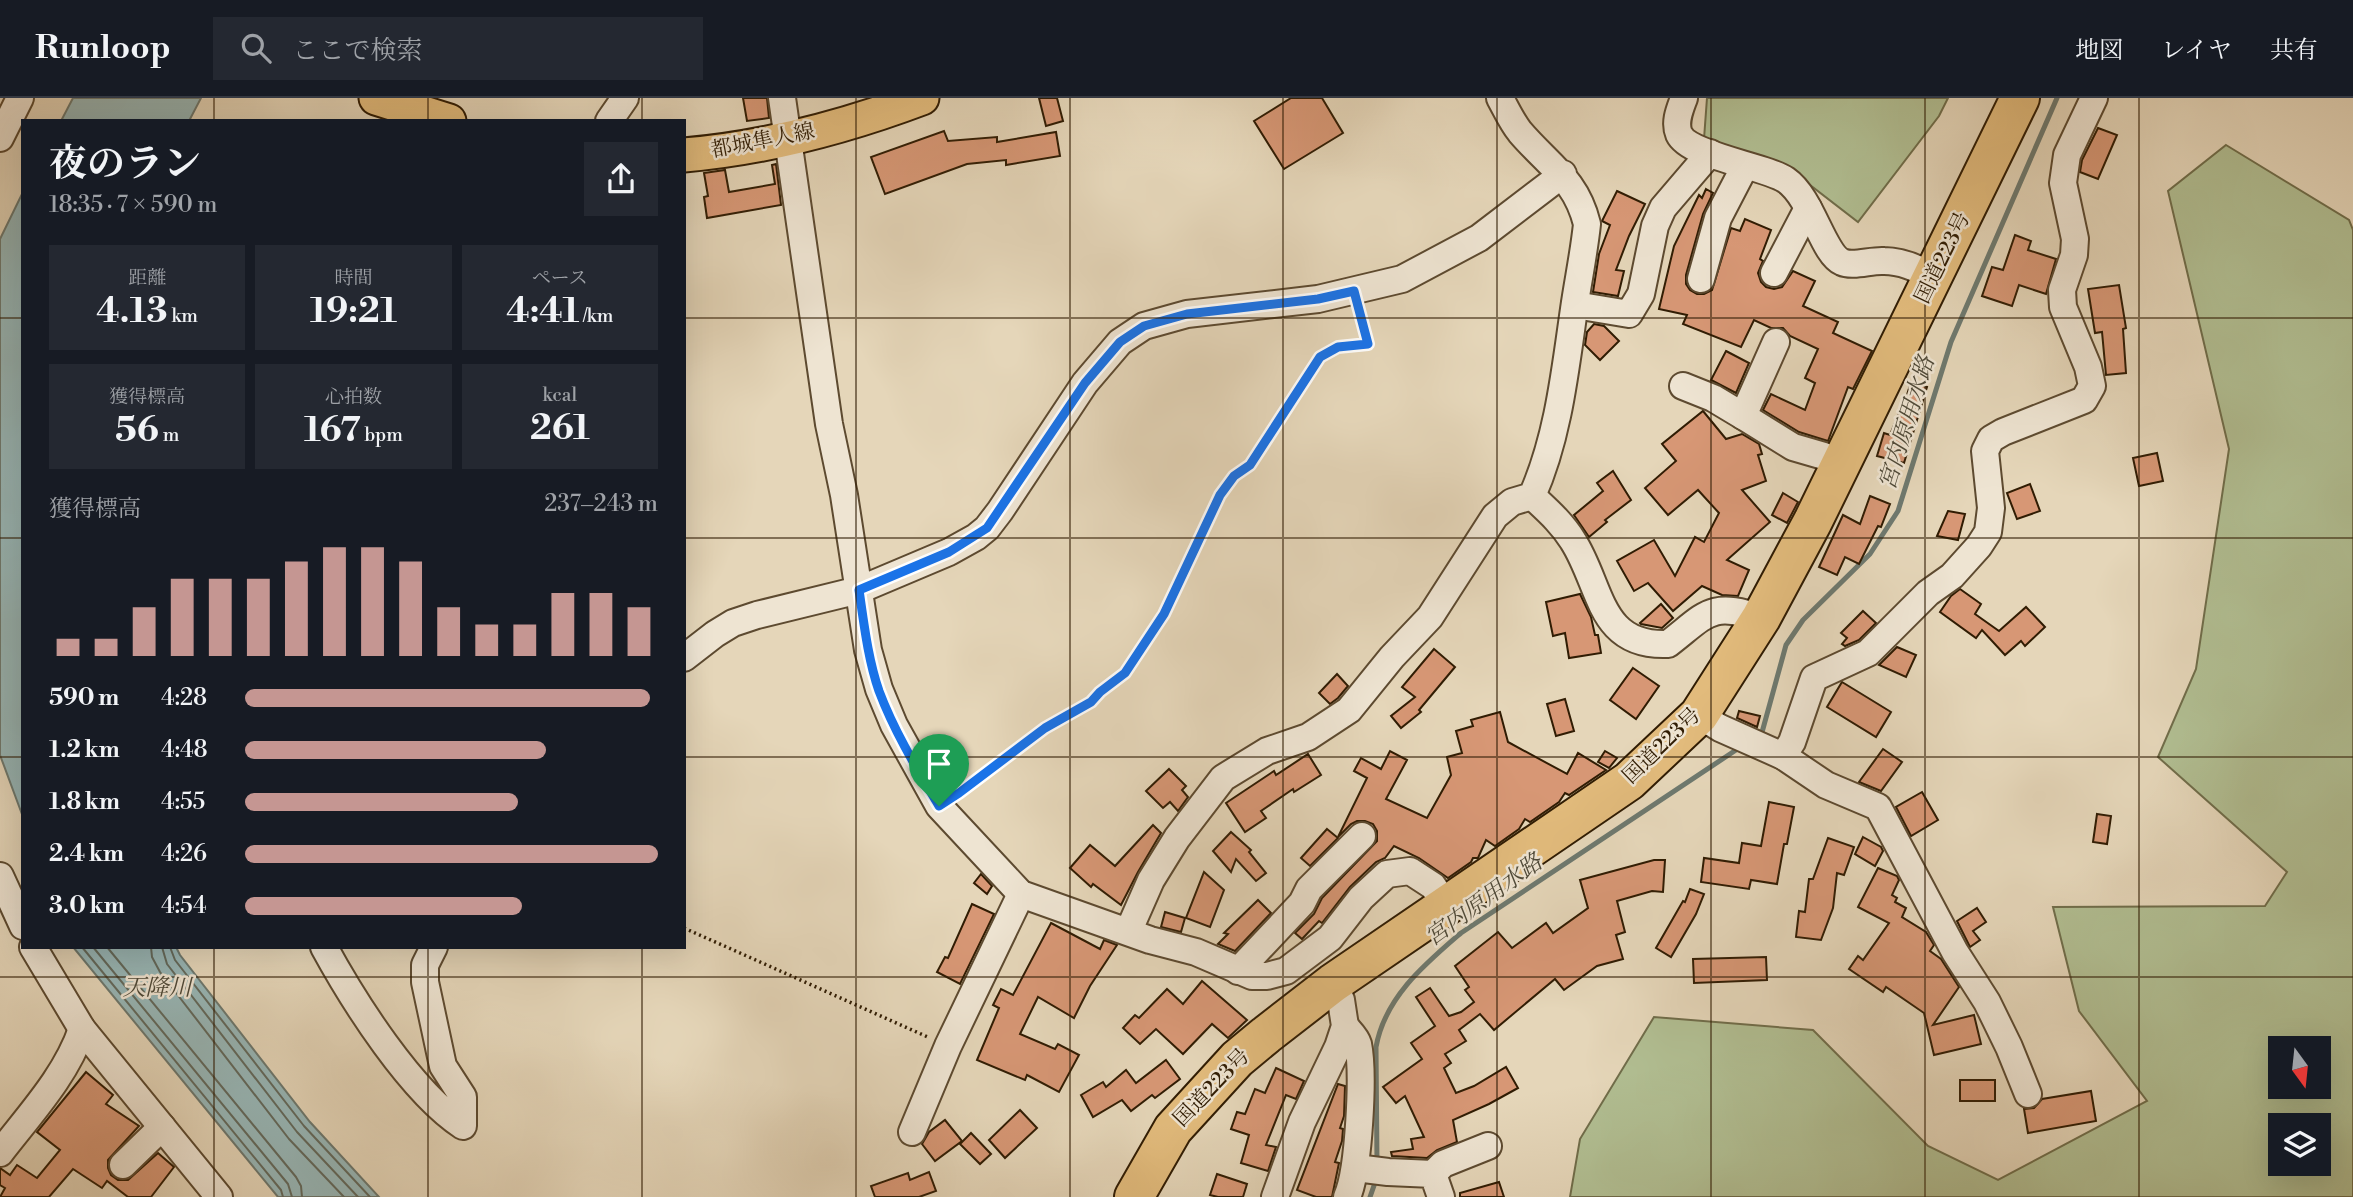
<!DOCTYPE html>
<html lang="ja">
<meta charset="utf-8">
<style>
body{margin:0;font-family:"Libre Bodoni","Noto Serif JP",serif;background:#242831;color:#f1f3f6;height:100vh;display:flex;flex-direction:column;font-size:26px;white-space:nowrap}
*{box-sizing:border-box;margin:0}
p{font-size:23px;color:#9ea1a6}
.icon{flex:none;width:38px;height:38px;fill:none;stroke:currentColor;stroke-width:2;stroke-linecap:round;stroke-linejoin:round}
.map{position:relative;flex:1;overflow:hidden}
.sheet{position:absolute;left:21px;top:21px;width:665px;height:830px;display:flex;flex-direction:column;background:#171b24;border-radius:0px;box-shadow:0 7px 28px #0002}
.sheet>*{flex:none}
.needle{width:46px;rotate:165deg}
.fabs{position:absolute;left:2268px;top:938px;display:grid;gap:14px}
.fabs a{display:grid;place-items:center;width:63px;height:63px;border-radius:0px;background:#171b24;box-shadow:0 7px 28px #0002;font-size:35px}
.pin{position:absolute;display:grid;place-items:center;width:60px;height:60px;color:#fff;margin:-72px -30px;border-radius:50% 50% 50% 0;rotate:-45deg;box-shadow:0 0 7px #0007}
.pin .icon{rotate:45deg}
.round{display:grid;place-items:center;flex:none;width:74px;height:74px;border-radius:0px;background:#242831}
.headline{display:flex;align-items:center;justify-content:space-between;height:119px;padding:0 28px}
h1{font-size:38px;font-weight:700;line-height:52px}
.stats{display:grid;grid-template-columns:repeat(3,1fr);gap:10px;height:119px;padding:7px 28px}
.stats div{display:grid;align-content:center;border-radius:0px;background:#242831;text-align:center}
.stats b{font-size:35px;font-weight:700}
.stats small{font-size:19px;font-weight:400}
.stats p{font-size:19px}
.chart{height:196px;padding:14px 28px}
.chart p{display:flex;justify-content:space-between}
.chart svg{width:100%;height:126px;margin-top:7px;stroke:#c59692;stroke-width:6}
ul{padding:0 28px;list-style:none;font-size:23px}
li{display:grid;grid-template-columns:112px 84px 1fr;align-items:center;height:52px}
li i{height:18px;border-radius:9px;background:#c59692}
header{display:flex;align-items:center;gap:42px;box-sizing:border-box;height:98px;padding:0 35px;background:#171b24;border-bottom:2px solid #363941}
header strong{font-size:33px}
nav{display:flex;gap:38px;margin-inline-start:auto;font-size:24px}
.search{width:490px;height:63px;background:#242831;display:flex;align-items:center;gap:18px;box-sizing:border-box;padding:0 24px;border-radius:0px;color:#9ea1a6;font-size:26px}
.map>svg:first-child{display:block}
.green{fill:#b1be92;stroke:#706d4a;stroke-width:2;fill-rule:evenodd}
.water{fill:#98b7b7;stroke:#6e796f;stroke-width:2}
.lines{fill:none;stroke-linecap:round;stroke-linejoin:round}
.shore{stroke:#646a5d;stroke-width:2}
.stream{stroke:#6e796f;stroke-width:5}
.building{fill:#d79775;stroke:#301c03;stroke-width:2}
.minor-casing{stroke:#5d4a30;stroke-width:30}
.major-casing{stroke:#301c03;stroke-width:37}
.highway-casing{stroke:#301c03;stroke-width:42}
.path{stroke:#301c03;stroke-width:3.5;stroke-dasharray:2 3.5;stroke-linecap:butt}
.minor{stroke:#eee4d2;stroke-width:26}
.major{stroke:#e2bb7c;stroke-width:33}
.highway{stroke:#e2bb7c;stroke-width:38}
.route-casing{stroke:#fff;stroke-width:14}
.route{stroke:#1a73e8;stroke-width:9}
.grid{fill:none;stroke:#301c03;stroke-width:2;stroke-opacity:0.55}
.labels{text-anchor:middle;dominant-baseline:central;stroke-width:5;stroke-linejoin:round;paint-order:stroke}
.street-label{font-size:21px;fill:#301c03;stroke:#eee4d2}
.water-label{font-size:23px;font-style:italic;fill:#4f4a39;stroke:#eee4d2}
</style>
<header>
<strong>Runloop</strong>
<div class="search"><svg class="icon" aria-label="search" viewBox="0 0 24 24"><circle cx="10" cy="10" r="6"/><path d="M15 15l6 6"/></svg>ここで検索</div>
<nav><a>地図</a><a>レイヤ</a><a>共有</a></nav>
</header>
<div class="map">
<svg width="2353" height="1099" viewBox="0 0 2353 1099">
<rect width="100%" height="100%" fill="#e5d6b9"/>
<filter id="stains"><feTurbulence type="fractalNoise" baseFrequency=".00286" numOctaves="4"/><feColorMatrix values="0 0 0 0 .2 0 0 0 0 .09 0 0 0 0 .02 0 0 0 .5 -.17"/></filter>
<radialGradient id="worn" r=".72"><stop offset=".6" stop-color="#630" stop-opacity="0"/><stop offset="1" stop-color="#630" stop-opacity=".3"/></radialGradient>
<g class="green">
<polygon points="1707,0 1948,0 1939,18 1858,124 1784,67 1704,41"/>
<path d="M 2226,47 L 2349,122 L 2353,132 L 2353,1099 L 1570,1099 L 1580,1041 L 1654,919 L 1813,932 L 1928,1048 L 1998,1082 L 2147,1003 L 2079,913 L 2053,809 L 2265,808 L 2287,774 L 2158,659 L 2196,571 L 2229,351 L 2168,93 ZM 2280,950 L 2319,950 L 2319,989 L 2280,989 ZM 2280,1027 L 2319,1027 L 2319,1066 L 2280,1066 Z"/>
</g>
<g class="water">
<polygon points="73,0 201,0 189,23 61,23"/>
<polygon points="23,94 23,719 0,657 0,141"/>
<polygon points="73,849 176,849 180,857 310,1024 379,1099 278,1099"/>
</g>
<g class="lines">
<g class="shore">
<polyline points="82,849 281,1092 283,1099"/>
<polyline points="93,849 288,1086 292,1099"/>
<polyline points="107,849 296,1079 301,1088 302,1099"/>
<polyline points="151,849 152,859 160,874 289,1041 344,1099"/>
<polyline points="162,849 167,866 297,1034 358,1099"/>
<polyline points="170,849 175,862 304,1028 370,1099"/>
</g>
<g class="stream">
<polyline points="1761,638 1786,547 1803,522 1870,456 1898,413 1951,244 2057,0"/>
<path d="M 1377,1066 L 1376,949 C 1385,899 1425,866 1461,835 L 1736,652"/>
<polyline points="1370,1099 1377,1079"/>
</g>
</g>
<g class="building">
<polygon points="743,0 767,0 769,20 747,23"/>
<polygon points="1039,0 1057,0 1063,23 1046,28"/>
<polygon points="1291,0 1322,0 1343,35 1284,71 1254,23"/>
<polygon points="2098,30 2117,37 2098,81 2080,74 2082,62"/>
<polygon points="944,33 948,43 997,39 997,44 1056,34 1060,58 1006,67 1006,62 967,66 885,96 871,59"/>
<polygon points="776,66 781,107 707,120 704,99 708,98 704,75 725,72 729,94 775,86 772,67"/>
<polygon points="1706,91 1713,95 1703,116 1686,177 1686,186 1690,192 1697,196 1704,196 1712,192 1731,130 1740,133 1745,121 1771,132 1760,161 1763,163 1758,175 1761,184 1766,189 1774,191 1782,189 1793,173 1815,183 1803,208 1838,224 1833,235 1872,253 1853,291 1848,289 1828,343 1799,334 1763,312 1771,296 1805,312 1815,285 1805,280 1818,251 1790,238 1783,230 1771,230 1754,222 1741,249 1683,226 1687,217 1659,211 1674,148 1699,97 1702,100"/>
<polygon points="1617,93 1645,106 1629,138 1616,172 1624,173 1618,198 1593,194 1599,156 1610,127 1602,123"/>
<polygon points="2015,137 2031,143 2028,152 2056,161 2046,196 2019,187 2012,208 1982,198 1992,169 2003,172"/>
<polygon points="2119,187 2126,230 2123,231 2126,275 2106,277 2102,234 2095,235 2088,191"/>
<polygon points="1594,226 1604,228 1619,243 1600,262 1585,247 1587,234"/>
<polygon points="1726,253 1749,265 1736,295 1711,282"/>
<polygon points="1911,284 1927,289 1904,365 1877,358 1884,335 1890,337 1899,315 1901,316"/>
<polygon points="1703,313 1726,341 1742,336 1759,346 1762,356 1758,357 1766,383 1742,392 1770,424 1727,462 1749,472 1738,498 1722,497 1702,488 1673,513 1648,485 1634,493 1617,463 1654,442 1675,478 1695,439 1704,444 1719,415 1698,392 1668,417 1645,390 1676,363 1662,346"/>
<polygon points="2157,355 2163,383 2139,388 2133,360"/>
<polygon points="1613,373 1631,402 1605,422 1607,424 1589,439 1574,417 1603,393 1597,385"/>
<polygon points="2030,386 2040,413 2017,421 2007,395"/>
<polygon points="1783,395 1798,404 1787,425 1772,417"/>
<polygon points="1870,398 1890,406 1881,429 1878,428 1859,466 1845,459 1837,477 1819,469 1843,417 1860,426"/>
<polygon points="1948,413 1965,416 1958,442 1937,438"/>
<polygon points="1960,491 1981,506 1975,516 1999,533 2026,509 2045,529 2025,548 2021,543 2005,557 1982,532 1976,540 1940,514 1951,498"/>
<polygon points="1580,496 1591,519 1595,537 1598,537 1601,555 1569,560 1565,535 1553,538 1546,504"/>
<polygon points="1661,506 1673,520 1662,530 1641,526 1640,525"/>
<polygon points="1863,513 1876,525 1859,542 1845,548 1842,546 1847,540 1841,535"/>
<polygon points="1897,549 1916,557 1906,579 1879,567"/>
<polygon points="1434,551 1455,569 1419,612 1421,614 1401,630 1391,618 1415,599 1402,589"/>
<polygon points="1633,570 1659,588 1636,621 1610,602"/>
<polygon points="1337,576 1348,588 1338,600 1330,606 1319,595"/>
<polygon points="1842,584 1891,614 1876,639 1827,609"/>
<polygon points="1565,601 1574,633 1556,638 1547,606"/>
<polygon points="1739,613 1760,618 1757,629 1737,620"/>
<polygon points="1500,614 1508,644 1567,676 1578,655 1606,672 1569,697 1565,695 1559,704 1530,724 1525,721 1519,731 1495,748 1486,742 1478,760 1473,760 1471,764 1448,780 1419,760 1394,748 1385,760 1376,764 1350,789 1322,825 1319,823 1302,841 1295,835 1314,816 1322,800 1377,743 1377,733 1373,726 1365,723 1357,723 1351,726 1338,739 1367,680 1354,673 1361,660 1381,671 1390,653 1407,662 1386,701 1427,720 1451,677 1447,659 1462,655 1456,633 1473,628 1471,622"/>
<polygon points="1883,651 1902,664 1881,693 1859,684"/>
<polygon points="1605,653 1617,660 1609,670 1598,664"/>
<polygon points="1308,656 1321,677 1294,694 1293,691 1261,713 1266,720 1245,734 1226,705 1274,673 1276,677"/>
<polygon points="1169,671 1186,688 1182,692 1188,699 1178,713 1170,704 1163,710 1146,693"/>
<polygon points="1922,694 1938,722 1911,738 1896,709"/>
<polygon points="1769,704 1794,709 1787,746 1784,746 1777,786 1751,782 1749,791 1701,784 1704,760 1739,765 1742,745 1761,748"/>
<polygon points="2097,716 2111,718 2107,746 2093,744"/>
<polygon points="1153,727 1161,735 1138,774 1121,807 1093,786 1091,789 1070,770 1090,747 1115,768"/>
<polygon points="1327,731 1338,740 1310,768 1301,760"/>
<polygon points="1231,734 1251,752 1249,754 1266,775 1256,783 1236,761 1231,774 1213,753"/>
<polygon points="1863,739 1881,749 1883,753 1875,768 1855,756"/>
<polygon points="1828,740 1854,749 1844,777 1837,775 1833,810 1821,842 1796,839 1799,813 1805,814 1809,781 1813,781"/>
<polygon points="1654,762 1665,762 1663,794 1652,793 1617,803 1625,834 1616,837 1623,861 1597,868 1564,892 1555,881 1494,932 1480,916 1459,932 1466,943 1445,956 1451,965 1444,970 1456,995 1474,988 1506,969 1518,990 1489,1006 1453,1022 1457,1044 1437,1052 1427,1060 1392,1058 1391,1054 1413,1051 1411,1041 1424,1039 1405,998 1396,1005 1383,989 1422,961 1411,945 1435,928 1416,899 1430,890 1449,918 1461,914 1474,904 1465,892 1469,889 1455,868 1498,834 1512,850 1546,825 1553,835 1588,810 1580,782"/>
<polygon points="1878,770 1897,778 1899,782 1892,797 1897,800 1895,804 1906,810 1902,819 1926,834 1934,847 1930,853 1941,861 1959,889 1933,927 1974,917 1981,946 1934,957 1924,915 1886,889 1883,894 1849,871 1858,858 1863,862 1889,825 1858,809"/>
<polygon points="1204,774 1224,792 1210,829 1186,820"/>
<polygon points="981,776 992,788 987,796 974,785"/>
<polygon points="1690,791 1704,796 1696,816 1671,859 1656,850 1683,803 1685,804"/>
<polygon points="1258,802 1271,815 1235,853 1218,846 1228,836 1224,835"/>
<polygon points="972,806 994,816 960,886 937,874 945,859 948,860"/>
<polygon points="1977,810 1986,824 1973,833 1980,842 1970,849 1957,823"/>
<polygon points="1165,814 1185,820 1181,834 1161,829"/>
<polygon points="1051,825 1100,851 1104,842 1117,847 1090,888 1074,920 1038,899 1020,936 1055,951 1058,946 1079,957 1059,994 1027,977 1025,982 977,962 999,910 993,907 1001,891 1013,897"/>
<polygon points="1766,859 1767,882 1694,885 1693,861"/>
<polygon points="1202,883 1247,922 1228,940 1212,926 1183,956 1156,931 1140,946 1123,930 1135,917 1139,920 1167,891 1183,906"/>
<polygon points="1166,962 1180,981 1155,1000 1152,997 1131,1013 1122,1002 1093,1019 1081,997 1103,984 1106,989 1126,972 1136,985"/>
<polygon points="1276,970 1304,983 1296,1001 1286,997 1266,1047 1276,1049 1268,1073 1241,1065 1249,1037 1231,1031 1237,1014 1245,1016 1255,991 1265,995"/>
<polygon points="86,974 113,997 106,1006 139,1028 108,1062 108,1070 111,1077 118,1082 128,1082 158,1055 174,1069 151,1099 128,1099 107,1083 102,1090 73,1071 49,1099 0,1099 5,1090 0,1087 0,1070 10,1077 17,1067 37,1080 60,1052 37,1034"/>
<rect x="1960" y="982" width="35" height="21"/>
<polygon points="1338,986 1345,988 1344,1018 1340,1030 1343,1031 1342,1043 1335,1064 1339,1065 1332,1099 1316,1099 1297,1092"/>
<polygon points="2091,993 2096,1023 2028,1035 2024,1011 2034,1010 2042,1001"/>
<polygon points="1020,1012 1037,1030 1005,1060 989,1042"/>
<polygon points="945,1022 962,1043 935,1063 922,1046 929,1034"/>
<polygon points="971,1035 991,1056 980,1066 960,1046"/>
<polygon points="929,1074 936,1093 919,1099 875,1099 871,1088 908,1075 910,1082"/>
<polygon points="1217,1076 1247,1086 1243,1099 1218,1099 1210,1097"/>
<polygon points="1499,1084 1504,1099 1460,1099 1460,1095"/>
</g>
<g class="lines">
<defs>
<g id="minor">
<polyline points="782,0 829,326 844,397 868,552 879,591 894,627 939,708 1021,796 1150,842 1196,854 1252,878 1267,878 1286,873 1330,840 1361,800 1387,776 1410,773 1433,788 1446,807"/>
<path d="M 1684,0 C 1680,11 1674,24 1679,36 C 1689,58 1765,68 1786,82 C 1812,100 1823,156 1842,164 C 1853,169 1871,162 1884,163 C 1902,163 1918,170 1934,180"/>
<polyline points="609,23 625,0"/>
<polyline points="0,40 20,0"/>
<polyline points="1774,175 1808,110"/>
<polyline points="1701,181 1718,120 1745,68"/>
<polyline points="1575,207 1629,216 1641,196 1655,128 1663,110 1710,55"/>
<polyline points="1776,244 1743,318 1793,349 1824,358 1840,371"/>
<polyline points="1683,288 1713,300 1743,318"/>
<path d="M 1532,398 C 1547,412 1562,425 1573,443 C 1602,488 1598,549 1668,546 C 1707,516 1710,503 1761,520"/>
<polyline points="684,560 715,536 733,525 757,517 859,492 949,454 976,439 987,430 1000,413 1085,285 1120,244 1144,228 1187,216 1318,201 1402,181 1479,140 1563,76"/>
<polyline points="1699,617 1720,630 1783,658 1826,687 1878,709 1955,854 1987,904 2009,949 2028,996"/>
<polyline points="1783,658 1792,644 1814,580 1868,555 1928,495 1952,478 1979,448 1988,434 1991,410 1985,353 1991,341 2003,334 2084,302 2092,288 2088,269 2063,209 2062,192 2074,157 2075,141 2063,85 2067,57 2094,0"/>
<polyline points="0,778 23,828"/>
<path d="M 1129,832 L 1151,782 L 1177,740 L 1223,680 L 1267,653 L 1308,639 L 1349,612 L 1392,559 L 1430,519 L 1495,418 L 1512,404 L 1532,398 C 1558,340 1565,274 1574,211 C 1578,183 1584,155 1587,126 C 1576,81 1548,67 1520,34 C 1512,24 1506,11 1500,0"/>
<polyline points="33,849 82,931 219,1099"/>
<path d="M 324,849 C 354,904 411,994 463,1028 L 463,999 L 443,968 L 425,884 L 425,867 L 434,849"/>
<polyline points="1238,873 1302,805 1309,791 1362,738"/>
<path d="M 1345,928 C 1349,933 1356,939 1358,946 C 1364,975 1359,1072 1347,1099"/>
<polyline points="912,1034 948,948 1021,796"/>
<path d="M 0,1055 C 30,1016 66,978 82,931"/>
<polyline points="123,1067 162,1029"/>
<polyline points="1356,1070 1388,1074 1433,1076 1441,1099"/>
<polyline points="1433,1076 1443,1066 1488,1048"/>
<polyline points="1275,1099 1302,1024 1338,949 1345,928 1341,902 1333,885"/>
</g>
<g id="major">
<polyline points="376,0 449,23"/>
<path d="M 684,57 C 766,50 845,29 922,0"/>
</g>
<polyline id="highway" points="1134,1099 1173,1031 1237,961 1266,937 1333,885 1629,683 1699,617 1761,520 1813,423 2020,0"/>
</defs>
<use href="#minor" class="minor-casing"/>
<use href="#major" class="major-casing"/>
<use href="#highway" class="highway-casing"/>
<g class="path">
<polyline points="957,696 1045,630 1091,605 1100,594 1125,575 1164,516 1220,397 1234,378 1250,367 1320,259 1338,249 1368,246 1359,212"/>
<polyline points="684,830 930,940"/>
</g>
<use href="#minor" class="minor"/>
<use href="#major" class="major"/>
<use href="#highway" class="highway"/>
</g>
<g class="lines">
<defs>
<path id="route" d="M 1354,193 L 1368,246 L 1338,249 L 1320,259 L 1250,367 L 1234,378 L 1220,397 L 1164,516 L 1125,575 L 1100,594 L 1091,604 L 1045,630 L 959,695 L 939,708 C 917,671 894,633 879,593 C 868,561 864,526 859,492 L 949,454 L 987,430 L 1085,285 L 1120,244 L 1144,228 L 1187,216 L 1318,201 Z"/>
</defs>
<use href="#route" class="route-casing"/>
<use href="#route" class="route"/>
</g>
<path class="grid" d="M 214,0 L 214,23M 428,0 L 428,23M 642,0 L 642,23M 856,0 L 856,1099M 1070,0 L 1070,1099M 1283,0 L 1283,1099M 1497,0 L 1497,1099M 1711,0 L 1711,1099M 1925,0 L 1925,1099M 2139,0 L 2139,1099M 0,220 L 23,220M 684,220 L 2353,220M 0,440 L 23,440M 684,440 L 2353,440M 0,659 L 23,659M 684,659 L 2353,659M 214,849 L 214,1099M 428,849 L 428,1099M 642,849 L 642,1099M 0,879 L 2353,879"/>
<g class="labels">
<g class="street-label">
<text transform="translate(763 43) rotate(-11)">都城隼人線</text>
<text transform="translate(1943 160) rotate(-64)">国道223号</text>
<text transform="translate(1662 648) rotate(-44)">国道223号</text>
<text transform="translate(1212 990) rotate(-46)">国道223号</text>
</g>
<g class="water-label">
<text transform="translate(1907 325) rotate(-73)">宮内原用水路</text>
<text transform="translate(1484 802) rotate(-36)">宮内原用水路</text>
<text x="157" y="890">天降川</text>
</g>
</g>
<rect width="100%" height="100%" filter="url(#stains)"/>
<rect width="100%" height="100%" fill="url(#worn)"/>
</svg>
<div class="fabs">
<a><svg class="needle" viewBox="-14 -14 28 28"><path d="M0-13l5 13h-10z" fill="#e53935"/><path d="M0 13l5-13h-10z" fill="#9ea1a6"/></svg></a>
<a><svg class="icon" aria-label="layers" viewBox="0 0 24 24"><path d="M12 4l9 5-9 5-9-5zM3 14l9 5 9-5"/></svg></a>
</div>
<div class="pin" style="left:939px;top:708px;background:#1e9e55"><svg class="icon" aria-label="arrive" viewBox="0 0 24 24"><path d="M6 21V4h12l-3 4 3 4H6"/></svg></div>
<section class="sheet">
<div class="headline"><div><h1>夜のラン</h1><p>18:35 · 7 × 590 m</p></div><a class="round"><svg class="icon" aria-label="share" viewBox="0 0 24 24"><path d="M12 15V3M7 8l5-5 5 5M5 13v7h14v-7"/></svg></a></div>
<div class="stats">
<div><p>距離</p><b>4.13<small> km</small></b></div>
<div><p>時間</p><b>19:21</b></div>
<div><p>ペース</p><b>4:41<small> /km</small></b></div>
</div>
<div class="stats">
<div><p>獲得標高</p><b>56<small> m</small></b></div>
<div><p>心拍数</p><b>167<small> bpm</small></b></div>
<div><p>kcal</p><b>261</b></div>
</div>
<div class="chart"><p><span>獲得標高</span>237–243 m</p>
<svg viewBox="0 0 160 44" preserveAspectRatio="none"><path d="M5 44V38M15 44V38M25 44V27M35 44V17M45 44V17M55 44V17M65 44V11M75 44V6M85 44V6M95 44V11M105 44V27M115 44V33M125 44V33M135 44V22M145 44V22M155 44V27"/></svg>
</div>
<ul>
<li><b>590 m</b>4:28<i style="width:98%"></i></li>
<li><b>1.2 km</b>4:48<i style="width:73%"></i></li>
<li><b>1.8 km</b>4:55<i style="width:66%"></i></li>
<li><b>2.4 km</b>4:26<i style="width:100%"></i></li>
<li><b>3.0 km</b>4:54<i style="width:67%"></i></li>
</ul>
</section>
</div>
